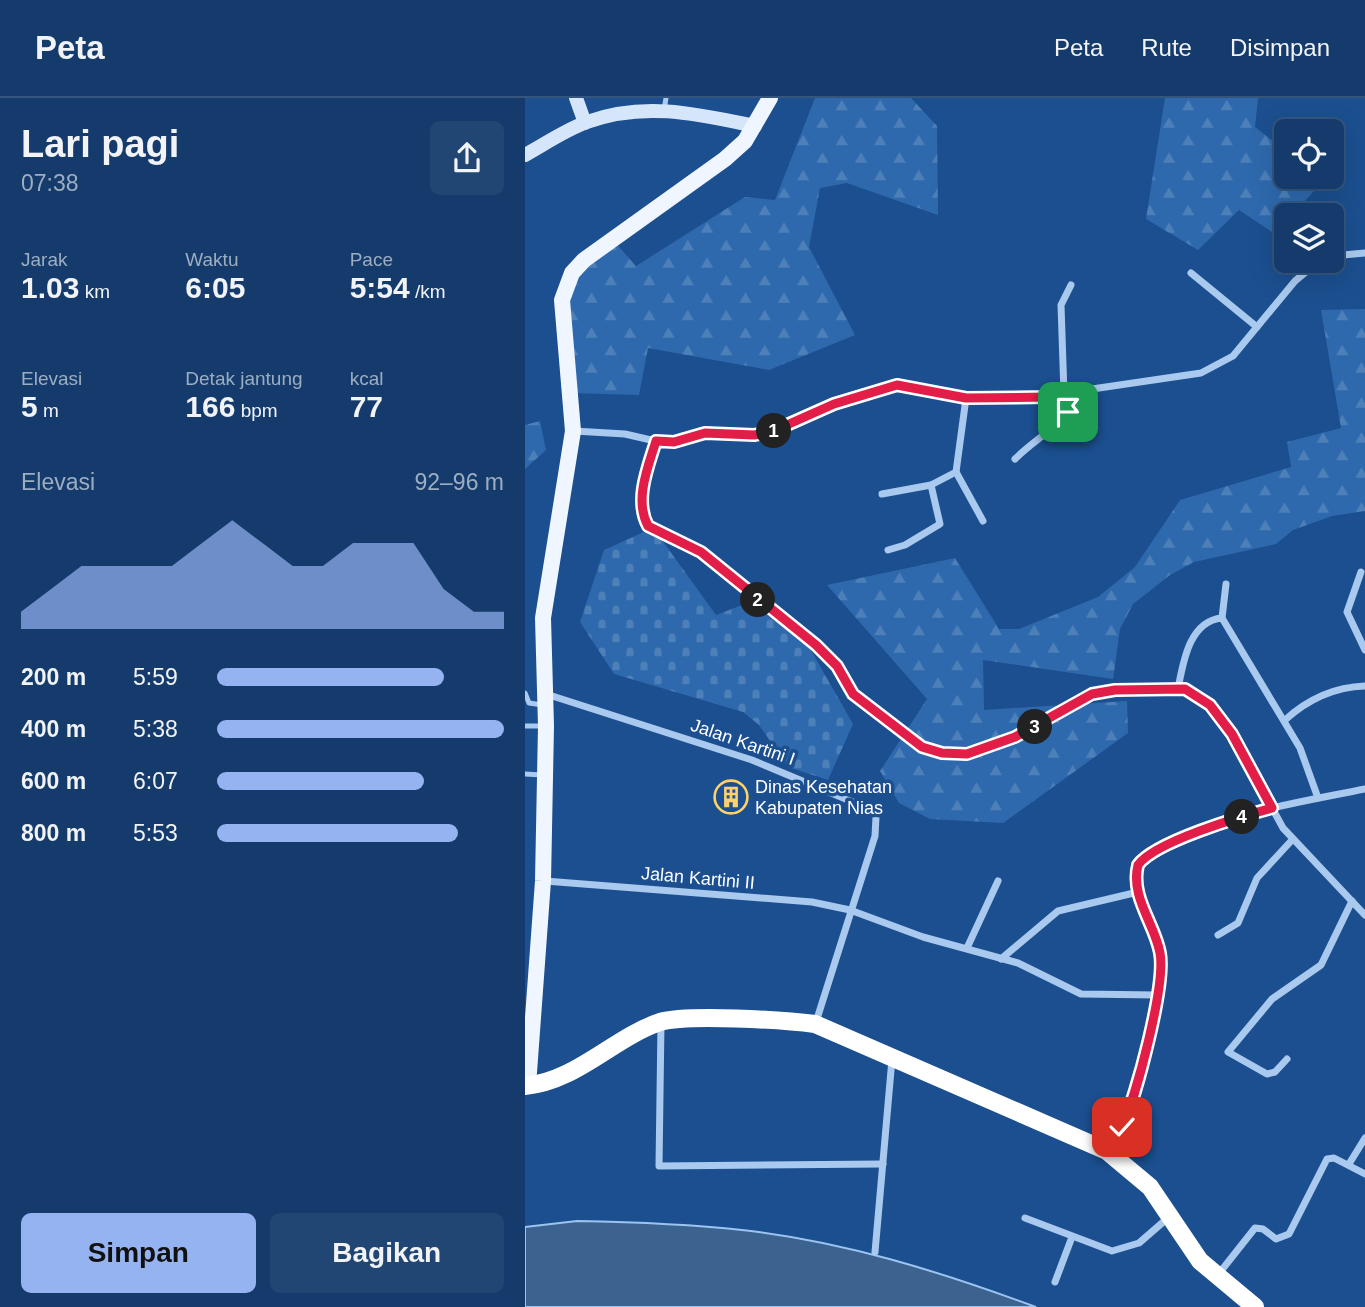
<!DOCTYPE html>
<html lang="id">
<meta charset="utf-8">
<style>
body{margin:0;font-family:Arial,sans-serif;background:#214673;color:#f1f3f6;height:100vh;display:flex;flex-direction:column;font-size:26px;white-space:nowrap}
*{box-sizing:border-box;margin:0}
p{font-size:23px;color:#9dadc1}
.icon{flex:none;width:38px;height:38px;fill:none;stroke:currentColor;stroke-width:2;stroke-linecap:round;stroke-linejoin:round}
.map{position:relative;flex:1;overflow:hidden}
.drawer{display:flex;flex-direction:column;background:#143b6b;width:525px}
.drawer>*{flex:none}
.controls{position:absolute;left:749px;top:21px;display:grid;gap:14px}
.controls a{display:grid;place-items:center;width:70px;height:70px;border-radius:10px;background:#143b6b;box-shadow:0 7px 28px #0002,0 0 0 2px #33557e;font-size:35px}
.pin{position:absolute;display:grid;place-items:center;width:60px;height:60px;color:#fff;margin:-30px;border-radius:14px;box-shadow:0 4px 10px #0006}
.km{position:absolute;width:35px;height:35px;margin:-18px;border-radius:50%;background:#222;color:#fff;font-size:19px;line-height:35px;text-align:center}
.round{display:grid;place-items:center;flex:none;width:74px;height:74px;border-radius:10px;background:#214673}
.summary{display:flex;align-items:center;justify-content:space-between;height:119px;padding:0 21px}
h1{font-size:38px;font-weight:700;line-height:52px}
.stats{display:grid;grid-template-columns:repeat(3,1fr);gap:10px;height:119px;padding:7px 21px}
.stats div{display:grid;align-content:center}
.stats b{font-size:30px;font-weight:700}
.stats small{font-size:19px;font-weight:400}
.stats p{font-size:19px}
.chart{height:196px;padding:14px 21px}
.chart p{display:flex;justify-content:space-between}
.chart svg{width:100%;height:126px;margin-top:7px;fill:#95b2f1;opacity:.7}
.cta{display:flex;gap:14px;margin-top:auto;padding:14px 21px}
.cta a{flex:1;height:80px;border-radius:10px;background:#95b2f1;color:#111;font-size:28px;font-weight:700;line-height:80px;text-align:center}
.cta a+a{background:#214673;color:#f1f3f6}
ul{padding:0 21px;list-style:none;font-size:23px}
li{display:grid;grid-template-columns:112px 84px 1fr;align-items:center;height:52px}
li i{height:18px;border-radius:9px;background:#95b2f1}
header{display:flex;align-items:center;gap:42px;box-sizing:border-box;height:98px;padding:0 35px;background:#143b6b;border-bottom:2px solid #33557e}
header strong{font-size:33px}
nav{display:flex;gap:38px;margin-inline-start:auto;font-size:24px}
main{display:flex;flex:1;min-height:0}
.map>svg:first-child{display:block}
.forest{fill:url(#forest-firs)}
.cemetery{fill:url(#cemetery-stones)}
.water{fill:#3c6290;stroke:#9cc4f0;stroke-width:2}
.lines{fill:none;stroke-linecap:round;stroke-linejoin:round}
.lane{stroke:#a9c9ee;stroke-width:5}
.street{stroke:#a9c9ee;stroke-width:7}
.secondary{stroke:#d6e6fa;stroke-width:14}
.primary{stroke:#f0f6ff;stroke-width:16}
.highway{stroke:#fff;stroke-width:18}
.route-casing{stroke:#fff;stroke-width:14}
.route{stroke:#e11d48;stroke-width:9}
.labels{text-anchor:middle;dominant-baseline:central;stroke-width:7;stroke-linejoin:round;paint-order:stroke}
.street-label{font-size:18px;fill:#fff;stroke:#1b4f8f}
.poi-label{font-size:18px;fill:#fff;stroke:#1b4f8f;text-anchor:start}
</style>
<header>
<strong>Peta</strong>
<nav><a>Peta</a><a>Rute</a><a>Disimpan</a></nav>
</header>
<main>
<section class="drawer">
<div class="summary"><div><h1>Lari pagi</h1><p>07:38</p></div><a class="round"><svg class="icon" aria-label="share" viewBox="0 0 24 24"><path d="M12 15V3M7 8l5-5 5 5M5 13v7h14v-7"/></svg></a></div>
<div class="stats">
<div><p>Jarak</p><b>1.03<small> km</small></b></div>
<div><p>Waktu</p><b>6:05</b></div>
<div><p>Pace</p><b>5:54<small> /km</small></b></div>
</div>
<div class="stats">
<div><p>Elevasi</p><b>5<small> m</small></b></div>
<div><p>Detak jantung</p><b>166<small> bpm</small></b></div>
<div><p>kcal</p><b>77</b></div>
</div>
<div class="chart"><p><span>Elevasi</span>92–96 m</p>
<svg viewBox="0 0 160 44" preserveAspectRatio="none"><path d="M0 44V38L10 30L20 22L30 22L40 22L50 22L60 14L70 6L80 14L90 22L100 22L110 14L120 14L130 14L140 30L150 38L160 38V44z"/></svg>
</div>
<ul>
<li><b>200 m</b>5:59<i style="width:79%"></i></li>
<li><b>400 m</b>5:38<i style="width:100%"></i></li>
<li><b>600 m</b>6:07<i style="width:72%"></i></li>
<li><b>800 m</b>5:53<i style="width:84%"></i></li>
</ul>
<div class="cta"><a>Simpan</a><a>Bagikan</a></div>
</section>
<div class="map">
<svg width="840" height="1209" viewBox="0 0 840 1209">
<defs>
<pattern id="forest-firs" width="22" height="20" patternUnits="userSpaceOnUse" patternTransform="scale(1.75)"><rect width="22" height="20" fill="#2e69ad"/><path d="M5 1l3.5 6h-7zM16 11l3.5 6h-7z" fill="#4d80b9"/></pattern>
<pattern id="cemetery-stones" width="16" height="16" patternUnits="userSpaceOnUse" patternTransform="scale(1.75)"><rect width="16" height="16" fill="#2e69ad"/><path d="M2 7V4a2 2 0 0 1 4 0v3zM10 15v-3a2 2 0 0 1 4 0v3z" fill="#4d80b9"/></pattern>
</defs>
<rect width="100%" height="100%" fill="#1b4f8f"/>
<g class="forest">
<polygon points="290,0 386,0 412,28 413,117 322,85 295,90 284,149 330,237 244,272 123,250 114,297 45,295 40,190 87,141 111,168 220,99 250,102"/>
<polygon points="640,0 733,0 730,29 761,53 761,79 795,79 799,82 767,117 761,117 761,123 750,136 714,112 673,152 621,121"/>
<polygon points="840,211 840,413 807,418 768,432 751,446 669,464 645,477 608,506 595,531 588,581 458,562 459,612 602,603 603,635 478,725 405,721 374,705 355,673 402,601 302,487 430,460 474,531 494,531 573,499 610,469 655,402 766,369 762,344 816,330 796,212"/>
<polygon points="15,323 21,352 0,371 0,327"/>
</g>
<polygon class="cemetery" points="121,433 134,438 191,517 225,504 283,547 328,626 303,682 263,669 234,627 218,614 89,576 55,524 79,452"/>
<path class="water" d="M 52,1123 C 107,1124 162,1126 217,1132 C 318,1143 416,1174 511,1209 L 0,1209 L 0,1129 Z"/>
<g class="lines">
<g class="lane">
<polyline points="139,12 141,0"/>
<polyline points="0,595 4,605 18,607"/>
<polyline points="0,628 18,628"/>
<polyline points="0,676 17,677"/>
</g>
<g class="street">
<polyline points="807,158 840,155"/>
<polyline points="666,175 732,229"/>
<polyline points="539,296 536,207 546,187"/>
<polyline points="49,333 100,336 139,345 180,335 229,337 246,334 309,306 372,287 385,287 417,297 441,300 506,300 676,275 708,258 770,183 794,163"/>
<path d="M 131,343 C 123,369 109,401 123,428 L 176,454 L 291,547 L 312,568 L 328,596 L 397,649 L 417,655 L 441,656 L 463,650 L 523,621 L 556,601 L 590,592 L 660,591 L 673,596 L 707,636 L 758,730 L 840,817"/>
<path d="M 490,361 C 513,338 542,326 555,293"/>
<polyline points="431,374 458,423"/>
<polyline points="357,396 406,387 431,374 441,300"/>
<polyline points="363,452 380,447 415,426 406,387"/>
<polyline points="836,474 822,514 840,552"/>
<polyline points="697,520 701,486"/>
<path d="M 653,591 C 658,565 664,523 697,520 L 775,650 L 793,700"/>
<polyline points="21,596 227,662 347,712 351,719 350,738 291,924"/>
<path d="M 760,622 C 782,602 810,589 840,588"/>
<polyline points="20,783 287,804 325,812 398,839 493,865 556,896 632,897"/>
<polyline points="693,837 713,825 732,780 767,742"/>
<polyline points="442,850 473,783"/>
<polyline points="476,861 533,813 613,794"/>
<polyline points="136,925 134,1068 358,1066"/>
<polyline points="762,961 750,974 742,976 703,954 747,901 796,867 827,803"/>
<path d="M 582,1052 L 608,1005 L 637,866 L 611,784 L 617,761 C 680,718 766,706 840,691"/>
<polyline points="824,1066 840,1040"/>
<polyline points="500,1120 587,1153 614,1145 644,1119"/>
<polyline points="350,1154 367,961"/>
<polyline points="692,1178 730,1130 738,1131 751,1141 764,1136 802,1061 809,1060 840,1076"/>
<polyline points="530,1184 547,1139"/>
</g>
<g class="secondary">
<polyline points="51,0 60,25"/>
<path d="M 0,57 C 20,46 40,32 62,24 C 119,3 173,16 230,28"/>
</g>
<polyline class="primary" points="3,988 18,783 21,628 18,520 48,333 37,202 47,175 59,162 200,61 220,43 245,0"/>
<path class="highway" d="M 0,988 C 52,983 88,940 135,924 C 162,916 260,922 290,926 L 582,1053 L 625,1089 L 675,1163 L 730,1209"/>
</g>
<g class="lines">
<defs>
<path id="route" d="M 543,314 L 555,293 L 525,299 L 441,300 L 372,287 L 309,306 L 246,334 L 229,337 L 180,335 L 149,344 L 131,343 C 123,369 109,402 123,428 L 176,454 L 291,547 L 312,568 L 328,596 L 397,649 L 417,655 L 442,656 L 490,639 L 567,596 L 590,592 L 660,591 L 685,607 L 707,636 L 747,710 C 717,718 629,744 613,767 C 605,799 630,826 635,855 C 641,887 611,999 597,1029"/>
</defs>
<use href="#route" class="route-casing"/>
<use href="#route" class="route"/>
</g>
<defs>
<symbol id="building-ring" viewBox="-11 -11 22 22"><circle r="9.5" fill="#1b4f8f" stroke="#ffd166" stroke-width="1.5"/><path d="M-4-6H4V6H1V3H-1V6H-4ZM-2.5-4.3h1.7v1.8h-1.7ZM.8-4.3h1.7v1.8H.8ZM-2.5-1h1.7V.8h-1.7ZM.8-1h1.7V.8H.8Z" fill="#ffd166"/></symbol>
</defs>
<g fill-rule="evenodd">
<use href="#building-ring" x="187" y="680" width="38" height="38"/>
</g>
<g class="labels">
<g class="street-label">
<text transform="translate(218 644) rotate(19)">Jalan Kartini I</text>
<text transform="translate(173 780) rotate(5)">Jalan Kartini II</text>
</g>
<g class="poi-label">
<text x="230" y="689">Dinas Kesehatan<tspan x="230" dy="21">Kabupaten Nias</tspan></text>
</g>
</g>
</svg>
<div class="controls">
<a><svg class="icon" aria-label="locate" viewBox="0 0 24 24"><circle cx="12" cy="12" r="6"/><path d="M12 2v4M12 18v4M2 12h4M18 12h4"/></svg></a>
<a><svg class="icon" aria-label="layers" viewBox="0 0 24 24"><path d="M12 4l9 5-9 5-9-5zM3 14l9 5 9-5"/></svg></a>
</div>
<div class="pin" style="left:543px;top:314px;background:#1e9e55"><svg class="icon" aria-label="arrive" viewBox="0 0 24 24"><path d="M6 21V4h12l-3 4 3 4H6"/></svg></div>
<div class="pin" style="left:597px;top:1029px;background:#d93025"><svg class="icon" aria-label="check" viewBox="0 0 24 24"><path d="M5 12l5 5 9-10"/></svg></div>
<b class="km" style="left:249px;top:333px">1</b>
<b class="km" style="left:233px;top:502px">2</b>
<b class="km" style="left:510px;top:629px">3</b>
<b class="km" style="left:717px;top:719px">4</b>
</div>
</main>
